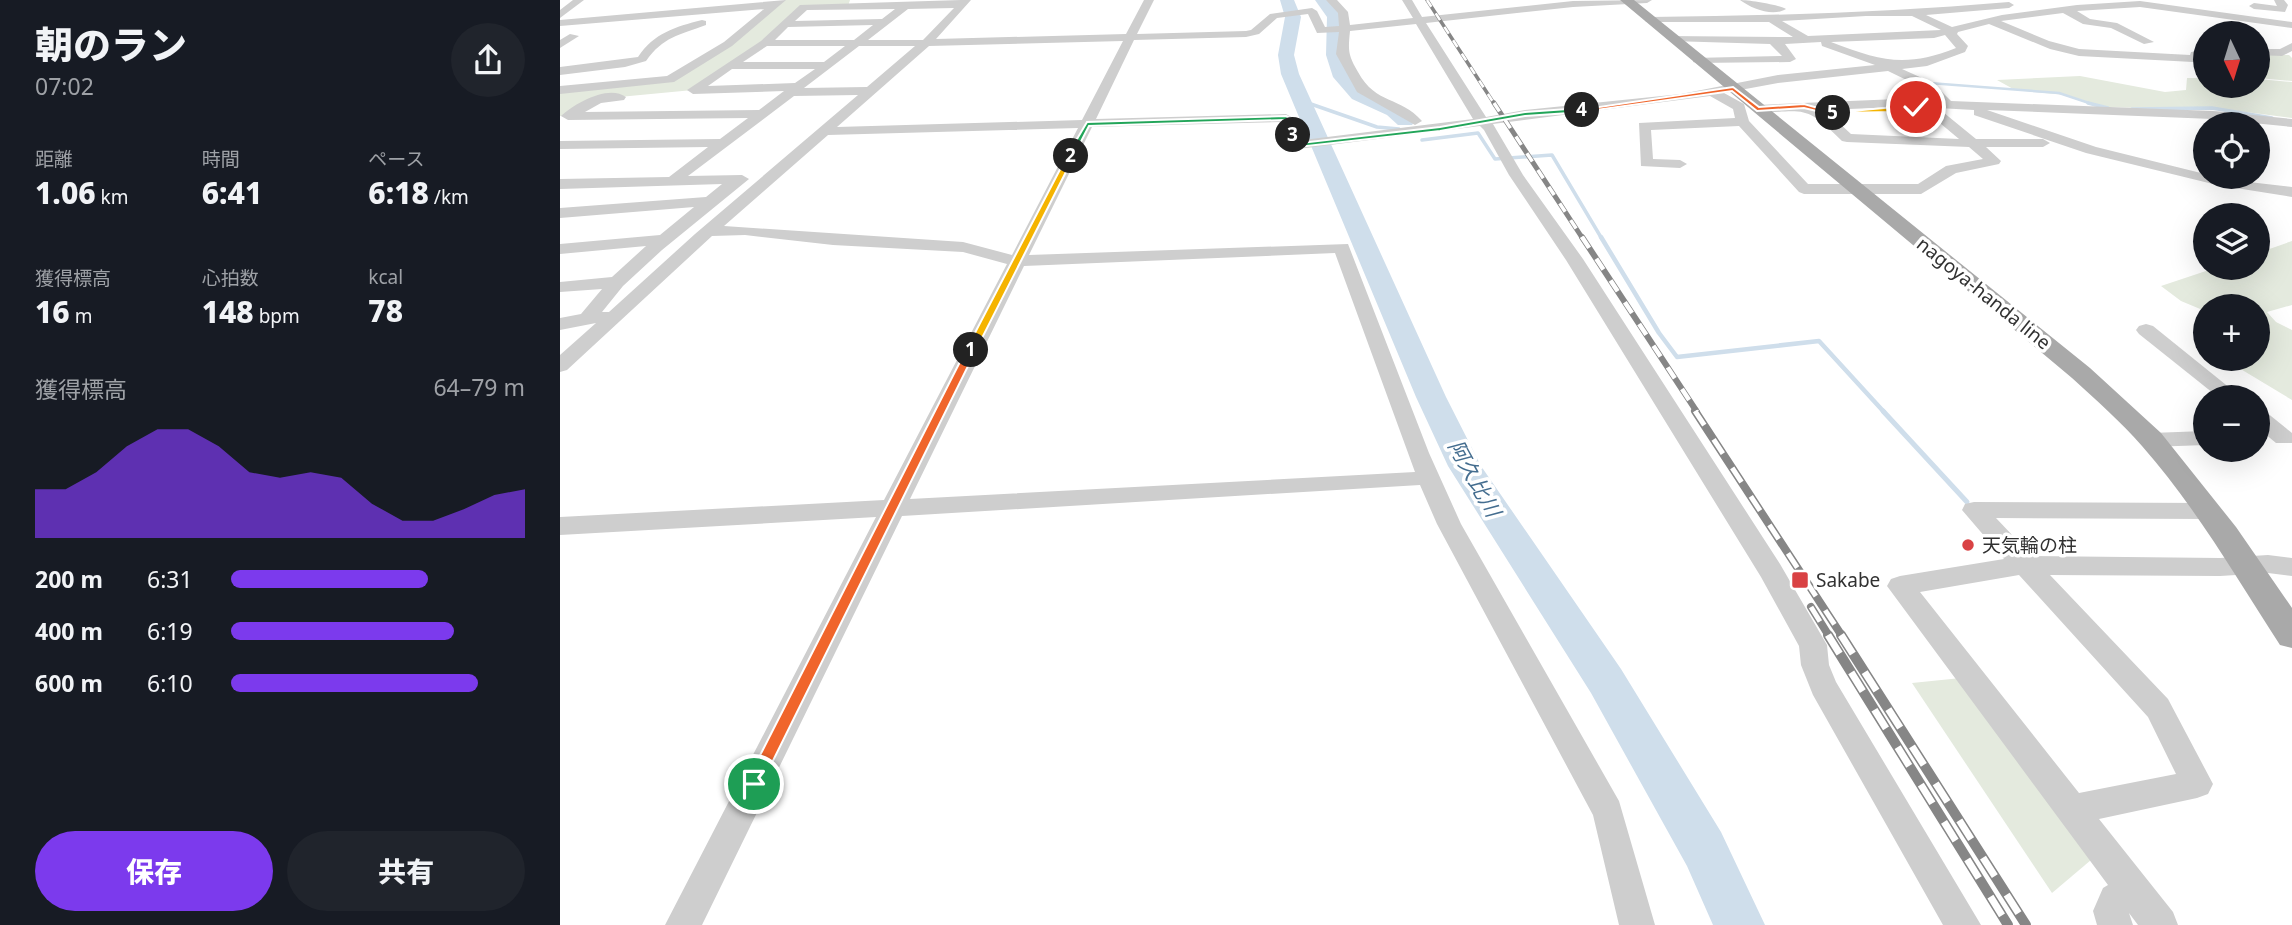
<!DOCTYPE html>
<html lang="ja">
<meta charset="utf-8">
<style>
body{margin:0;font-family:"Noto Sans","Noto Sans JP",sans-serif;background:#20242c;color:#f1f3f6;height:100vh;display:flex;flex-direction:column;font-size:26px;white-space:nowrap}
*{box-sizing:border-box;margin:0}
p{font-size:23px;color:#9ea1a6}
.icon{flex:none;width:38px;height:38px;fill:none;stroke:currentColor;stroke-width:2;stroke-linecap:round;stroke-linejoin:round}
.map{position:relative;flex:1;overflow:hidden}
.drawer{display:flex;flex-direction:column;background:#171b24;width:560px}
.drawer>*{flex:none}
.needle{width:46px;rotate:176deg}
.controls{position:absolute;left:1633px;top:21px;display:grid;gap:14px}
.controls a{display:grid;place-items:center;width:77px;height:77px;border-radius:50%;background:#171b24;box-shadow:0 7px 28px #0002;font-size:35px}
.pin{position:absolute;display:grid;place-items:center;width:60px;height:60px;color:#fff;margin:-30px;border:4px solid #fff;border-radius:50%;box-shadow:0 2px 7px #0007}
.km{position:absolute;width:35px;height:35px;margin:-18px;border-radius:50%;background:#222;color:#fff;font-size:19px;line-height:35px;text-align:center}
.round{display:grid;place-items:center;flex:none;width:74px;height:74px;border-radius:37px;background:#20242c}
.headline{display:flex;align-items:center;justify-content:space-between;height:119px;padding:0 35px}
h1{font-size:38px;font-weight:800;line-height:52px}
.figures{display:grid;grid-template-columns:repeat(3,1fr);gap:10px;height:119px;padding:7px 35px}
.figures div{display:grid;align-content:center}
.figures b{font-size:30px;font-weight:800}
.figures small{font-size:19px;font-weight:400}
.figures p{font-size:19px}
.chart{height:196px;padding:14px 35px}
.chart p{display:flex;justify-content:space-between}
.chart svg{width:100%;height:126px;margin-top:7px;fill:#7c3aed;opacity:.7}
.cta{display:flex;gap:14px;margin-top:auto;padding:14px 35px}
.cta a{flex:1;height:80px;border-radius:42px;background:#7c3aed;color:#fff;font-size:28px;font-weight:800;line-height:80px;text-align:center}
.cta a+a{background:#20242c;color:#f1f3f6}
ul{padding:0 35px;list-style:none;font-size:23px}
li{display:grid;grid-template-columns:112px 84px 1fr;align-items:center;height:52px}
li i{height:18px;border-radius:9px;background:#7c3aed}
main{display:flex;flex:1;min-height:0}
.map>svg:first-child{display:block}
.green{fill:#e4eade}
.lines{fill:none;stroke-linecap:round;stroke-linejoin:round}
.stream-far3{stroke:#cfdeeb;stroke-width:2.5}
.stream-far2{stroke:#cfdeeb;stroke-width:3.5}
.stream-far1{stroke:#cfdeeb;stroke-width:4.5}
.stream{stroke:#cfdeeb;stroke-width:5}
.river{fill:#cfdeeb;fill-rule:evenodd}
.minor{fill:#cecece;fill-rule:evenodd}
.major{fill:#a9a9a9;fill-rule:evenodd}
.rail-far4-casing{stroke:#868686;stroke-width:3.5}
.rail-far3-casing{stroke:#868686;stroke-width:5}
.rail-far2-casing{stroke:#868686;stroke-width:6}
.rail-far1-casing{stroke:#868686;stroke-width:8}
.rail-casing{stroke:#868686;stroke-width:10}
.rail-far4{stroke:#fff;stroke-width:2.5;stroke-dasharray:8;stroke-linecap:butt}
.rail-far3{stroke:#fff;stroke-width:3.5;stroke-dasharray:10;stroke-linecap:butt}
.rail-far2{stroke:#fff;stroke-width:4.5;stroke-dasharray:13;stroke-linecap:butt}
.rail-far1{stroke:#fff;stroke-width:5;stroke-dasharray:17;stroke-linecap:butt}
.rail{stroke:#fff;stroke-width:7;stroke-dasharray:22;stroke-linecap:butt}
.split-1{fill:#f0652b;stroke:#fff;stroke-width:2}
.split-2{fill:#f5b400;stroke:#fff;stroke-width:2}
.split-3{fill:#22a559;stroke:#fff;stroke-width:2}
.split-4{fill:#22a559;stroke:#fff;stroke-width:2}
.split-5{fill:#f0652b;stroke:#fff;stroke-width:2}
.split-6{fill:#f5b400;stroke:#fff;stroke-width:2}
.poi-dot{fill:#d94244;stroke:#fff;stroke-width:2.5}
.labels{text-anchor:middle;dominant-baseline:central;stroke-width:7;stroke-linejoin:round;paint-order:stroke}
.street-label{font-size:19px;fill:#313131;stroke:#fff}
.poi-label{font-size:19px;fill:#313131;stroke:#fff;text-anchor:start}
.water-label{font-size:21px;font-style:italic;fill:#446d8f;stroke:#fff}
</style>
<main>
<section class="drawer">
<div class="headline"><div><h1>朝のラン</h1><p>07:02</p></div><a class="round"><svg class="icon" aria-label="share" viewBox="0 0 24 24"><path d="M12 15V3M7 8l5-5 5 5M5 13v7h14v-7"/></svg></a></div>
<div class="figures">
<div><p>距離</p><b>1.06<small> km</small></b></div>
<div><p>時間</p><b>6:41</b></div>
<div><p>ペース</p><b>6:18<small> /km</small></b></div>
</div>
<div class="figures">
<div><p>獲得標高</p><b>16<small> m</small></b></div>
<div><p>心拍数</p><b>148<small> bpm</small></b></div>
<div><p>kcal</p><b>78</b></div>
</div>
<div class="chart"><p><span>獲得標高</span>64–79 m</p>
<svg viewBox="0 0 160 44" preserveAspectRatio="none"><path d="M0 44V27L10 27L20 21L30 12L40 6L50 6L60 12L70 21L80 23L90 21L100 23L110 32L120 38L130 38L140 34L150 29L160 27V44z"/></svg>
</div>
<ul>
<li><b>200 m</b>6:31<i style="width:67%"></i></li>
<li><b>400 m</b>6:19<i style="width:76%"></i></li>
<li><b>600 m</b>6:10<i style="width:84%"></i></li>
</ul>
<div class="cta"><a>保存</a><a>共有</a></div>
</section>
<div class="map">
<svg width="1732" height="925" viewBox="0 0 1732 925">
<rect width="100%" height="100%" fill="#fff"/>
<g class="green">
<polygon points="225,0 290,0 288,6 244,7 205,43 133,90 38,99 8,116 0,116 0,92 114,81 170,46"/>
<polygon points="1698,55 1729,55 1732,58 1732,81 1698,78"/>
<polygon points="1520,76 1605,92 1626,90 1627,78 1645,78 1645,86 1698,86 1698,79 1732,82 1732,118 1671,110 1544,107 1505,95 1455,90 1437,80"/>
<polygon points="1732,241 1732,305 1707,312 1716,322 1732,330 1732,400 1664,359 1698,359 1698,306 1645,306 1645,311 1621,301 1601,286 1655,268 1698,268 1698,253"/>
<polygon points="1401,678 1531,860 1492,893 1352,683"/>
</g>
<g class="lines">
<g class="stream-far3">
<polyline points="1369,83 1499,93 1535,105"/>
<polyline points="740,100 753,105"/>
</g>
<g class="stream-far2">
<polyline points="748,103 817,127 839,129"/>
<polyline points="1528,103 1548,108"/>
<polyline points="1572,109 1652,108 1712,118"/>
<polyline points="862,140 918,133 935,159 992,155 1042,239"/>
</g>
<polyline class="stream-far1" points="1041,237 1099,333 1117,357 1259,341 1324,412"/>
<polyline class="stream" points="1323,411 1407,502"/>
<g class="river">
<polygon points="720,0 734,0 741,17 734,55 739,74 886,397 921,466 1061,669 1161,832 1205,925 1153,925 1127,866 1031,693 888,466 856,397 721,74 718,55 725,17"/>
<path d="M 755,0 L 770,0 C 773,5 781,12 783,18 C 787,39 777,55 791,78 C 806,101 839,99 855,121 L 852,125 L 838,125 L 827,115 L 792,99 L 773,77 L 766,55 L 767,17 Z"/>
</g>
<g class="minor">
<polygon points="13,0 24,0 0,18 0,10"/>
<polygon points="226,0 172,46 114,82 0,94 0,86 107,76 164,42 204,9 0,26 0,20"/>
<path d="M 401,0 L 411,0 L 376,39 L 566,34 L 584,0 L 594,0 L 577,34 L 686,31 L 691,30 L 710,14 L 752,8 L 757,11 L 765,27 L 779,26 L 778,13 L 766,0 L 777,0 L 788,12 L 790,25 L 853,18 L 842,0 L 852,0 L 862,17 L 1013,1 L 1092,0 L 1087,3 L 1013,7 L 866,23 L 926,117 L 965,110 L 1121,94 L 1218,75 L 1315,65 L 1262,46 L 1261,42 L 1225,44 L 1236,59 L 1230,62 L 1137,63 L 1133,62 L 1133,58 L 1222,56 L 1210,44 L 1111,41 L 1106,38 L 1107,36 L 1233,37 L 1209,22 L 1086,22 L 1085,20 L 1090,17 C 1210,16 1330,12 1449,2 L 1454,5 L 1449,8 L 1366,15 L 1392,27 L 1442,15 L 1517,5 L 1580,1 L 1732,22 L 1732,28 L 1580,7 L 1517,11 L 1530,19 L 1557,23 L 1594,42 L 1584,44 L 1551,28 L 1523,24 L 1503,13 L 1441,21 L 1489,41 L 1519,49 L 1630,55 L 1631,52 L 1645,50 L 1645,56 L 1642,57 L 1642,61 L 1633,62 L 1519,56 L 1490,49 L 1429,24 L 1398,32 L 1397,34 L 1408,46 L 1405,52 L 1367,66 L 1342,69 L 1373,83 L 1391,101 L 1653,111 L 1732,119 L 1732,127 L 1653,119 L 1427,110 L 1536,147 L 1645,174 L 1645,177 L 1732,187 L 1732,197 L 1657,185 L 1526,153 L 1414,115 L 1414,110 L 1378,108 L 1416,139 L 1483,139 L 1490,143 L 1483,147 L 1426,147 L 1441,161 L 1439,164 L 1396,173 L 1361,194 L 1244,194 L 1239,192 L 1179,126 L 1091,130 L 1093,159 L 1120,160 L 1127,164 L 1120,168 L 1081,166 L 1079,123 L 1175,118 L 1173,109 L 1150,96 L 933,124 L 963,175 L 1023,259 L 1220,564 L 1267,645 L 1269,665 L 1276,682 L 1421,925 L 1383,925 L 1253,695 L 1241,665 L 1239,646 L 1201,577 L 1006,260 L 949,175 L 924,130 L 920,126 L 738,149 L 731,145 L 721,122 L 532,127 L 469,255 L 788,244 L 869,453 L 901,524 L 1059,801 L 1095,925 L 1059,925 L 1033,815 L 877,524 L 860,485 L 342,516 L 142,925 L 105,925 L 316,517 L 0,535 L 0,517 L 324,500 L 447,264 L 403,252 L 273,245 L 185,235 L 152,236 L 7,370 L 0,372 L 0,355 L 36,323 L 0,330 L 0,318 L 21,314 L 42,289 L 0,292 L 0,282 L 52,277 L 86,246 L 0,254 L 0,244 L 100,235 L 134,207 L 0,218 L 0,208 L 146,197 L 162,184 L 0,189 L 0,179 L 109,177 L 148,147 L 0,149 L 0,141 L 160,139 L 188,118 L 8,120 L 1,116 C 15,103 49,84 66,97 L 64,100 L 41,103 L 25,112 L 199,110 L 224,91 L 133,94 L 127,90 L 201,41 L 240,5 ZM 394,8 L 363,40 L 308,40 L 348,9 ZM 335,9 L 322,19 L 235,21 L 247,10 ZM 748,14 L 757,33 L 779,32 L 776,54 L 797,92 L 855,125 L 862,121 C 840,96 816,105 798,72 C 788,55 788,51 790,31 L 856,24 L 913,119 L 743,140 L 733,118 L 726,114 L 536,119 L 574,40 L 686,37 L 699,34 L 717,18 ZM 1306,16 L 1352,16 L 1381,30 L 1248,36 L 1222,21 ZM 313,25 L 294,40 L 215,40 L 228,27 ZM 1385,35 L 1396,48 C 1345,68 1321,61 1271,42 L 1374,38 ZM 563,41 L 522,120 L 277,127 L 369,46 ZM 207,46 L 285,46 L 264,62 L 183,62 ZM 299,46 L 355,46 L 307,87 L 244,88 ZM 172,69 L 255,69 L 235,83 L 148,86 ZM 1328,71 L 1365,89 L 1376,101 L 1338,99 L 1197,105 L 1191,109 L 1197,113 C 1247,111 1245,105 1282,141 L 1287,142 L 1409,147 L 1423,159 L 1386,166 L 1358,184 L 1248,184 L 1189,121 L 1184,104 L 1164,93 L 1218,83 ZM 298,95 L 135,234 L 49,312 L 42,312 L 63,286 L 102,250 L 189,179 L 182,175 L 128,176 L 234,96 ZM 1338,107 L 1362,108 L 1399,139 L 1291,134 L 1265,110 ZM 518,128 L 452,255 L 403,242 L 164,226 L 268,135 ZM 775,253 L 855,472 L 350,499 L 464,266 Z"/>
<path d="M 1180,0 C 1189,0 1220,5 1226,9 C 1213,17 1192,9 1180,0 Z"/>
<polygon points="1714,0 1724,0 1728,5 1725,12 1694,9 1689,6 1694,3 1717,6"/>
<path d="M 142,20 L 146,21 L 146,25 C 119,35 103,37 86,61 L 65,67 L 0,75 L 0,67 L 78,57 C 94,33 115,27 142,20 Z"/>
<polygon points="10,34 19,36 0,48 0,40"/>
<polygon points="1732,43 1732,51 1722,56 1698,55 1698,49 1720,49"/>
<polygon points="1586,324 1593,326 1681,397 1658,397 1579,334 1576,330 1579,326"/>
<polygon points="1698,410 1706,412 1732,433 1732,443 1716,443 1698,428"/>
<polygon points="1645,431 1645,445 1591,447 1583,445 1580,440 1583,435 1591,433"/>
<path d="M 1414,502 L 1648,503 L 1657,505 L 1660,511 L 1657,517 L 1648,519 L 1436,518 L 1472,556 L 1660,558 L 1708,555 L 1732,558 L 1732,576 L 1708,573 L 1660,576 L 1490,575 L 1608,699 L 1653,784 L 1648,794 L 1637,798 L 1539,819 L 1613,912 L 1618,925 L 1578,925 L 1569,913 L 1573,925 L 1537,925 L 1533,911 L 1543,888 L 1548,885 L 1327,586 L 1331,579 L 1340,576 L 1444,559 L 1402,510 L 1405,504 ZM 1459,575 L 1588,717 L 1616,774 L 1519,793 L 1360,592 Z"/>
</g>
<path class="major" d="M 1060,0 L 1074,0 L 1530,368 L 1601,433 L 1676,527 L 1732,608 L 1732,648 L 1720,645 C 1676,577 1635,506 1582,446 C 1561,422 1536,400 1512,378 Z"/>
<defs>
<polyline id="rail-far4" points="867,0 935,105"/>
<polyline id="rail-far3" points="934,103 1023,239"/>
<polyline id="rail-far2" points="1022,237 1137,412"/>
<g id="rail-far1">
<polyline points="1135,411 1282,636"/>
<polyline points="1251,607 1269,636"/>
</g>
<g id="rail">
<polyline points="1268,635 1448,925"/>
<polyline points="1281,635 1466,925"/>
</g>
</defs>
<use href="#rail-far4" class="rail-far4-casing"/>
<use href="#rail-far3" class="rail-far3-casing"/>
<use href="#rail-far2" class="rail-far2-casing"/>
<use href="#rail-far1" class="rail-far1-casing"/>
<use href="#rail" class="rail-casing"/>
<use href="#rail-far4" class="rail-far4"/>
<use href="#rail-far3" class="rail-far3"/>
<use href="#rail-far2" class="rail-far2"/>
<use href="#rail-far1" class="rail-far1"/>
<use href="#rail" class="rail"/>
</g>
<polygon class="split-1" points="411,347 416,350 199,789 194,791 188,789 186,784 188,779 406,350"/>
<polygon class="split-2" points="511,154 514,156 416,350 408,352 406,350 507,156"/>
<polygon class="split-3" points="726,116 730,118 736,137 731,137 724,120 529,126 513,157 507,156 527,122"/>
<polygon class="split-4" points="1022,108 1024,112 965,116 880,131 738,147 730,135 736,134 741,143 880,127 965,112"/>
<polygon class="split-5" points="1173,87 1199,107 1244,104 1276,113 1273,115 1244,108 1197,111 1172,91 1022,112 1019,110"/>
<polygon class="split-6" points="1356,105 1358,108 1336,112 1270,113"/>
<g class="poi-dot">
<circle cx="1408" cy="545" r="7"/>
<rect x="1231" y="571" width="18" height="18" rx="3.5"/>
</g>
<g class="labels">
<g class="street-label">
<text transform="translate(1424 293) rotate(39)">nagoya-handa line</text>
</g>
<g class="poi-label">
<text x="1422" y="545">天気輪の柱</text>
<text x="1256" y="580">Sakabe</text>
</g>
<g class="water-label">
<text transform="translate(915 478) rotate(61)">阿久比川</text>
</g>
</g>
</svg>
<div class="controls">
<a><svg class="needle" viewBox="-14 -14 28 28"><path d="M0-13l5 13h-10z" fill="#e53935"/><path d="M0 13l5-13h-10z" fill="#9ea1a6"/></svg></a>
<a><svg class="icon" aria-label="locate" viewBox="0 0 24 24"><circle cx="12" cy="12" r="6"/><path d="M12 2v4M12 18v4M2 12h4M18 12h4"/></svg></a>
<a><svg class="icon" aria-label="layers" viewBox="0 0 24 24"><path d="M12 4l9 5-9 5-9-5zM3 14l9 5 9-5"/></svg></a>
<a>+</a>
<a>−</a>
</div>
<div class="pin" style="left:194px;top:784px;background:#1e9e55"><svg class="icon" aria-label="arrive" viewBox="0 0 24 24"><path d="M6 21V4h12l-3 4 3 4H6"/></svg></div>
<div class="pin" style="left:1356px;top:107px;background:#d93025"><svg class="icon" aria-label="check" viewBox="0 0 24 24"><path d="M5 12l5 5 9-10"/></svg></div>
<b class="km" style="left:411px;top:350px">1</b>
<b class="km" style="left:511px;top:156px">2</b>
<b class="km" style="left:733px;top:135px">3</b>
<b class="km" style="left:1022px;top:110px">4</b>
<b class="km" style="left:1273px;top:113px">5</b>
</div>
</main>
